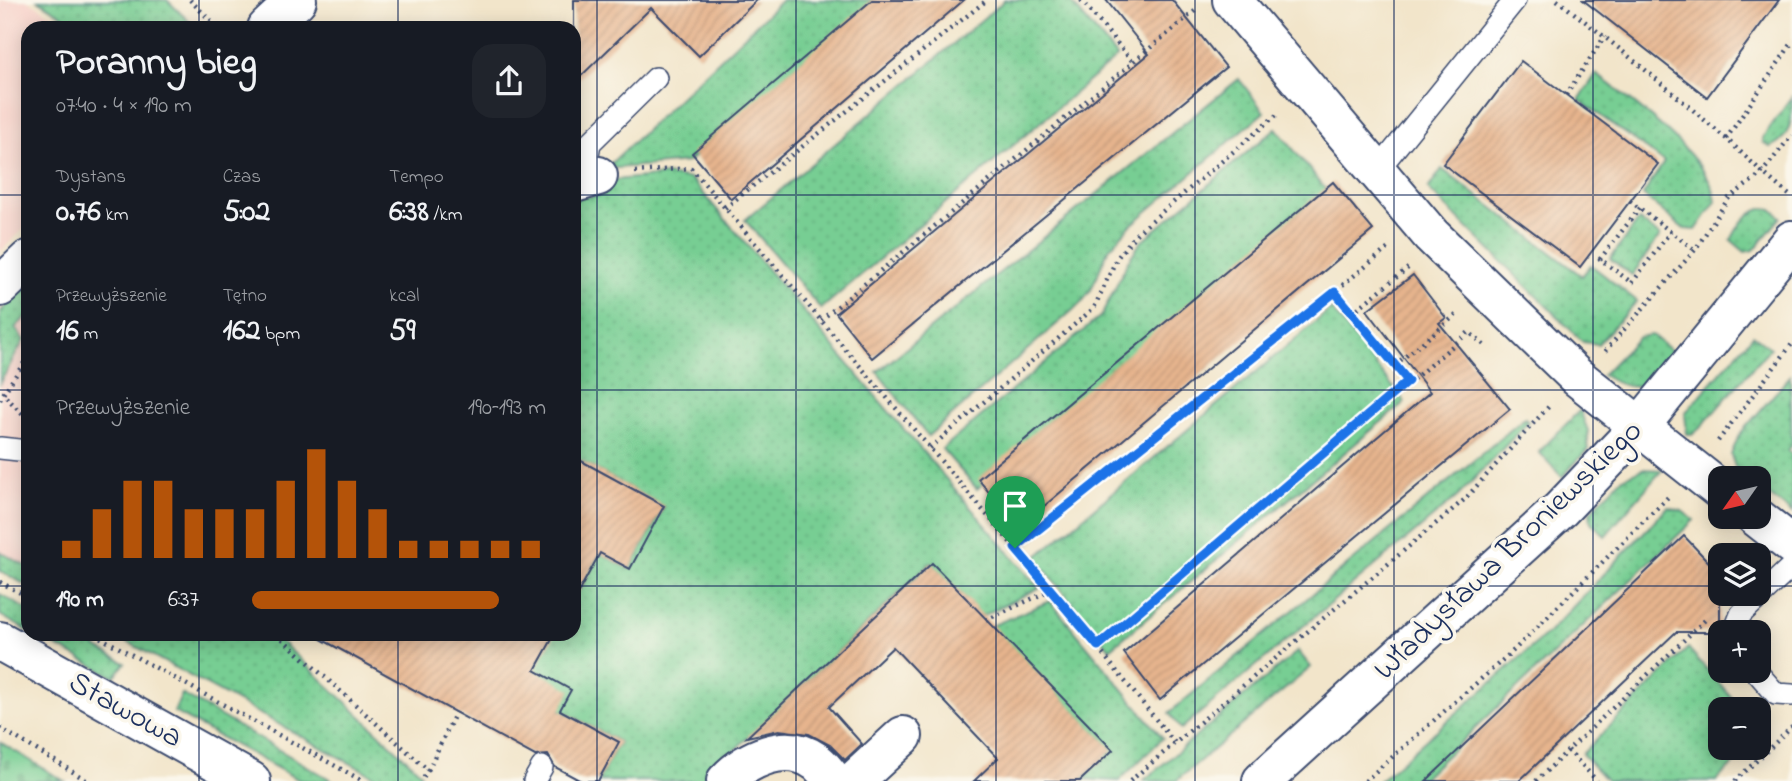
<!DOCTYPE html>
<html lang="pl">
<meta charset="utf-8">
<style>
body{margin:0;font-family:"Indie Flower",sans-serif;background:#20242c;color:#f1f3f6;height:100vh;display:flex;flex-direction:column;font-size:26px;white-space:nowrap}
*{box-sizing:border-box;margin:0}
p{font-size:23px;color:#9ea1a6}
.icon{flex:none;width:38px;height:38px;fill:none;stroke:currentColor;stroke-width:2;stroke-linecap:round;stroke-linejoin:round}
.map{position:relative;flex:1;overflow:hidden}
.details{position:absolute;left:21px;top:21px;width:560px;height:620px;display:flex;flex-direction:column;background:#171b24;border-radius:21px;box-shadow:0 4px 18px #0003}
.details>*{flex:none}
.needle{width:46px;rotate:236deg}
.controls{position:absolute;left:1708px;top:466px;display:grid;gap:14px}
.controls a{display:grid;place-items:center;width:63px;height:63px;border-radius:14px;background:#171b24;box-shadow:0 4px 18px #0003;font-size:35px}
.pin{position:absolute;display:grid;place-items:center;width:60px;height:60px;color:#fff;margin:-72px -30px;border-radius:50% 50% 50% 0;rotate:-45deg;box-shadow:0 0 7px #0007}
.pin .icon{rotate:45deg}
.round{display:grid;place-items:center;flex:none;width:74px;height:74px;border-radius:21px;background:#20242c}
.head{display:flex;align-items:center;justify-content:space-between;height:119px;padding:0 35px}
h1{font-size:38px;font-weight:700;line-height:52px}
.metrics{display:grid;grid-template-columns:repeat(3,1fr);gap:10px;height:119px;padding:7px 35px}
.metrics div{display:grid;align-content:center}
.metrics b{font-size:30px;font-weight:700}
.metrics small{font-size:19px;font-weight:400}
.metrics p{font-size:19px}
.chart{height:196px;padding:14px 35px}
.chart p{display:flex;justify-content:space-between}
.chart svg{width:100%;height:126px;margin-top:7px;stroke:#b45309;stroke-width:6}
ul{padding:0 35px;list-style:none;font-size:23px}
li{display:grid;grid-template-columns:112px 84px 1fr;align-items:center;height:52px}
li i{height:18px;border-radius:9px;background:#b45309}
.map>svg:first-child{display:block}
.built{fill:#f7d1c9}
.grass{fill:url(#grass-dots);stroke:#497e78;stroke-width:2}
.cemetery{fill:url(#cemetery-stones);stroke:#497e78;stroke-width:2}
.building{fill:url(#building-hatch)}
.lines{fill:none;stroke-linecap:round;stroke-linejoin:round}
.service-casing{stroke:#3b4a6e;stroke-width:24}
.minor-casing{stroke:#3b4a6e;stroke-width:42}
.tertiary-casing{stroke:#3b4a6e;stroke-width:42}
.path{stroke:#3b4a6e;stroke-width:4.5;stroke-dasharray:2 5;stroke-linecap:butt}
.service{stroke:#fff;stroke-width:21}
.minor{stroke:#fff;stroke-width:38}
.tertiary{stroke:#fff;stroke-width:38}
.route-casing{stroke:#fff;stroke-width:14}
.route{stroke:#1a73e8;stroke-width:9}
.grid{fill:none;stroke:#1b2f5e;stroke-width:2;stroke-opacity:0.55}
.labels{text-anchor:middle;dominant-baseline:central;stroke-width:7;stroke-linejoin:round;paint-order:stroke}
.street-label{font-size:32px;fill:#1b2f5e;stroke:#fbf7ec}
</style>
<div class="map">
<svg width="1792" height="781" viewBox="0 0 1792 781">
<defs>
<pattern id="grass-dots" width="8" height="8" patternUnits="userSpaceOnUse" patternTransform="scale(1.75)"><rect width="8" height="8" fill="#77ce93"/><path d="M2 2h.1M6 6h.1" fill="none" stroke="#66b181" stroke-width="1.8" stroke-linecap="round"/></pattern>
<pattern id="cemetery-stones" width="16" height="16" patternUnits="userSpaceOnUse" patternTransform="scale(1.75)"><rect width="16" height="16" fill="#77ce93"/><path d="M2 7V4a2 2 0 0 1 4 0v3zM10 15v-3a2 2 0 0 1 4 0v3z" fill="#66b181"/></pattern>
<pattern id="building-hatch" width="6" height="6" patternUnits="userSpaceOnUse" patternTransform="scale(1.75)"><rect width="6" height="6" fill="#e6b48d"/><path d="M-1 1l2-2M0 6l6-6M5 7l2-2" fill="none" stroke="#c59b7c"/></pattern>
</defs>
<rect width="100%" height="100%" fill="#fbf7ec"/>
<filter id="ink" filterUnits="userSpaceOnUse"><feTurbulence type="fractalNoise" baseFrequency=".0143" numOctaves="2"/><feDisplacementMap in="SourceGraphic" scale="14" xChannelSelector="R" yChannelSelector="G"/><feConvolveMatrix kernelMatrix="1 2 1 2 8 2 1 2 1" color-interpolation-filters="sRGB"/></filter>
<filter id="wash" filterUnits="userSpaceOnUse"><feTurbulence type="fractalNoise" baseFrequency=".00686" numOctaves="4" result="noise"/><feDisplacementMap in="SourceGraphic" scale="28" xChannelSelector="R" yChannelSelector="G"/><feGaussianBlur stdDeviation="1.57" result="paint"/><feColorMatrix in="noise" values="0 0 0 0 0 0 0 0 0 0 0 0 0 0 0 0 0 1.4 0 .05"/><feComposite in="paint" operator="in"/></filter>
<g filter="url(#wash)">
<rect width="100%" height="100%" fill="#f2e5ca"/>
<g class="built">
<polygon points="0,0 28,0 72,28 28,28 28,225 0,252"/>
<polygon points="28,292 28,567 0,552 0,320"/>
</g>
<g class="grass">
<polygon points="38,0 167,0 196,28 82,28"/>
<polygon points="782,0 874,0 688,162 605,169"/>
<polygon points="1005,0 1069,0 1117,57 821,309 745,220"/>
<path d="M 1596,74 C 1629,99 1712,159 1716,201 L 1696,230 L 1684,229 L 1643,195 L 1664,162 L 1579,100 Z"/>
<polygon points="1239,79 1264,112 1130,226 1108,250 1091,290 1081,303 928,436 877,372"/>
<path d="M 1792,97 C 1792,118 1792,138 1770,147 L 1763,142 L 1763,137 Z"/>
<polygon points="1276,128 1327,191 977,489 942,449 1102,315 1128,261 1141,242"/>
<polygon points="1442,169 1582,276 1591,265 1637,301 1598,344 1583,342 1428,189"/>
<polygon points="667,175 691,179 1039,588 982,616 931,563 702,781 598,781 619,742 560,710 529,667 548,634 574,634 574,600 600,553 630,569 664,507 574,457 574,198 604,195 604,181"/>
<path d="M 1764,208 L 1772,209 L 1781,217 L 1754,250 L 1745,252 L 1731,240 C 1740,223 1744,214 1764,208 Z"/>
<polygon points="1639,220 1660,236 1632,275 1610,259"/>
<polygon points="28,284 28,315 15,328 24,340 0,383 0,312"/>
<polygon points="1331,309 1405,402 1110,649 1035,558"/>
<path d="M 1652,335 L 1677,356 C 1652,386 1640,398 1602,375 L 1639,337 Z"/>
<polygon points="1753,335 1770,348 1700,428 1693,434 1687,434 1685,413"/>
<polygon points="1790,376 1792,445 1788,451 1792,455 1792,513 1759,488 1759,478 1746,478 1735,467 1731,455 1739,435"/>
<polygon points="1580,410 1588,431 1588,449 1562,477 1539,452"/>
<polygon points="1525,418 1528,422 1458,496 1181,729 1169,713"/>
<polygon points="1642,469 1662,470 1605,536 1591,522 1590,512 1621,479"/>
<polygon points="1668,507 1682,511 1694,520 1420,781 1379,781 1549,632"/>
<polygon points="0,552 28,567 28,586 0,571"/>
<polygon points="0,594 28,610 28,631 0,615"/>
<polygon points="1050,601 1163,738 1119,781 1082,779 1112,750 991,626"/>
<polygon points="34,634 72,634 125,663 114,677"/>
<polygon points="113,634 266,634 284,644 421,773 416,781 383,781"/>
<polygon points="1688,648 1742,709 1720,709 1720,747 1751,747 1716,781 1607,781 1582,754"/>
<polygon points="1298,651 1311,667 1176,781 1143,781"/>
<polygon points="182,694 333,781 301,781 174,712"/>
</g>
<polygon class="cemetery" points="0,742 64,781 0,781"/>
<g id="blocks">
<g class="building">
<polygon points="574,0 757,0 699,56 651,8 574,83"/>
<polygon points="872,0 964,0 731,199 692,153"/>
<polygon points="1106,0 1172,0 1226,67 872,358 836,313 1149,54"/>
<polygon points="1583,0 1779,0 1707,97"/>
<polygon points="1521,61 1658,164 1580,267 1443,164"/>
<polygon points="1333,182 1373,230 1018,528 978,479"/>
<polygon points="1413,275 1446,318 1439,323 1510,409 1160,700 1124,653 1430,392 1367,310"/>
<polygon points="574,457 664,506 630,569 600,553 574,600"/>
<polygon points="1684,536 1720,574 1720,632 1676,632 1519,781 1426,781"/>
<polygon points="932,563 1113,750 1080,781 974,781 998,758 893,647 829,707 862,744 845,760 830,745 809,734 779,730 747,737"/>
<polygon points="312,634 555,634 535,670 571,690 560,710 619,742 598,781 581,781 555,767 548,755 535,756"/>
</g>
</g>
</g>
<g filter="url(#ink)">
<use href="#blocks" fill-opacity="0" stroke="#3b4a6e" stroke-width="2"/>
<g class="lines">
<defs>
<g id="service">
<polyline points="1377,171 1515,0"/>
<polyline points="583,182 590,143 656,78"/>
<polyline points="0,448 28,451"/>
<polyline points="1734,632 1741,614 1792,566"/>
<polyline points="1755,670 1776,694 1792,695"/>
<polyline points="534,781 542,767"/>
</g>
<g id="minor">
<polyline points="1232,0 1431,235 1577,377 1720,490"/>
<polyline points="267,28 297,0"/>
<polyline points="574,183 598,176"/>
<polyline points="0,287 28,260"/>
<polyline points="1755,516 1792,545"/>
<path d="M 726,781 C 747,759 786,740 815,761 C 822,765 828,775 834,781"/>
<polyline points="854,781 903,736"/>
</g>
<g id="tertiary">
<polyline points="0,641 251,781"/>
<polyline points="1262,781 1561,509 1640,426 1792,240"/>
</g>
</defs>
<use href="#service" class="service-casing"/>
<use href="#minor" class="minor-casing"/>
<use href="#tertiary" class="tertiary-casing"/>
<g class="path">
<polyline points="190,0 218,28"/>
<polyline points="1081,0 1133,62"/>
<path d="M 1557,0 C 1614,43 1669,89 1723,136 C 1747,157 1767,178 1792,197"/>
<polyline points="1566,95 1605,36"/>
<polyline points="1726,139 1792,43"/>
<polyline points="635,172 691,168 1051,590 1175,743"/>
<polyline points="1630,201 1695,250"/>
<polyline points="725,208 987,0"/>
<polyline points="1640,208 1600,259 1632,283 1671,231"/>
<polyline points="1336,293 1408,381"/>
<polyline points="1352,313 1408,268"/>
<polyline points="821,320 1195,11"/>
<polyline points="1605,351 1695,250 1728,199 1761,174 1792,135"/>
<polyline points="28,357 3,394 28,419"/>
<polyline points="1395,365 1456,315"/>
<polyline points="0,400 3,394"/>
<polyline points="1718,441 1792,344"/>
<polyline points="930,448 1094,308 1117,258 1136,234 1280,112"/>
<polyline points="1015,548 1391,246"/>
<polyline points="0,582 28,597"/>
<polyline points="986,620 1051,590"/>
<polyline points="94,634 363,781"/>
<polyline points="277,634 428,770 422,781"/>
<polyline points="1098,646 1469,332 1485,346"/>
<polyline points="0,728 88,781"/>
<polyline points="1568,750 1597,781"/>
<polyline points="428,770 456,712"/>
<polyline points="1130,781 1464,500 1551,404"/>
<polyline points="1365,781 1514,650 1668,497"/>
<polyline points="1536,781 1705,620"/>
<polyline points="1735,781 1792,727"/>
</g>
<use href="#service" class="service"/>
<use href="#minor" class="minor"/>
<use href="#tertiary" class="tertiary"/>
</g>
</g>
<g class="lines" filter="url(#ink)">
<defs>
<polygon id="route" points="1335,292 1408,381 1098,646 1015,548"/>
</defs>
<use href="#route" class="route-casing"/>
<use href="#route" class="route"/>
</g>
<path class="grid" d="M 199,0 L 199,28M 398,0 L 398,28M 597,0 L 597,781M 796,0 L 796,781M 996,0 L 996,781M 1195,0 L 1195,781M 1394,0 L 1394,781M 1593,0 L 1593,781M 0,195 L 28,195M 574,195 L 1792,195M 0,390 L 28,390M 574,390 L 1792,390M 0,586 L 28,586M 574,586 L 1720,586M 1759,586 L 1792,586M 199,634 L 199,781M 398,634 L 398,781"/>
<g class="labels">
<g class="street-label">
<text transform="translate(1509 551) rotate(-44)">Władysława Broniewskiego</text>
<text transform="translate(125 711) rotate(29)">Stawowa</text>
</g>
</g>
</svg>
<div class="controls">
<a><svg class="needle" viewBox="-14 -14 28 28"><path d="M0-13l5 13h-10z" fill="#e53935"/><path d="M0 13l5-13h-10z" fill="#9ea1a6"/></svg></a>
<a><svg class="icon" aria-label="layers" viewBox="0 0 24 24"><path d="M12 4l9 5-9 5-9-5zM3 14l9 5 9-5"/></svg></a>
<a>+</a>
<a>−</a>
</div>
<div class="pin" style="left:1015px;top:548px;background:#1e9e55"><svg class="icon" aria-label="arrive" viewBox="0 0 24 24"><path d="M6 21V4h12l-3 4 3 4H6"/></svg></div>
<section class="details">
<div class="head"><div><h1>Poranny bieg</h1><p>07:40 · 4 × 190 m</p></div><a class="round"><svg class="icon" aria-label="share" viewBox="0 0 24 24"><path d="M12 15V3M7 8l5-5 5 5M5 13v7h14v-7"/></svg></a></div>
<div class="metrics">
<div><p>Dystans</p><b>0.76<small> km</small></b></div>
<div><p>Czas</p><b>5:02</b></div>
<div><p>Tempo</p><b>6:38<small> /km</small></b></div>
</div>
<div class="metrics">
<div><p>Przewyższenie</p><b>16<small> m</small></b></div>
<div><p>Tętno</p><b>162<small> bpm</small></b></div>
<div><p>kcal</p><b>59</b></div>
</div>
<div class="chart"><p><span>Przewyższenie</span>190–193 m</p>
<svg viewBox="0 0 160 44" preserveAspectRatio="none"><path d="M5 44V38M15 44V27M25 44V17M35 44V17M45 44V27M55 44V27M65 44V27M75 44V17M85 44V6M95 44V17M105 44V27M115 44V38M125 44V38M135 44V38M145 44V38M155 44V38"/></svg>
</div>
<ul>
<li><b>190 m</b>6:37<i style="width:84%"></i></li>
</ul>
</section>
</div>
